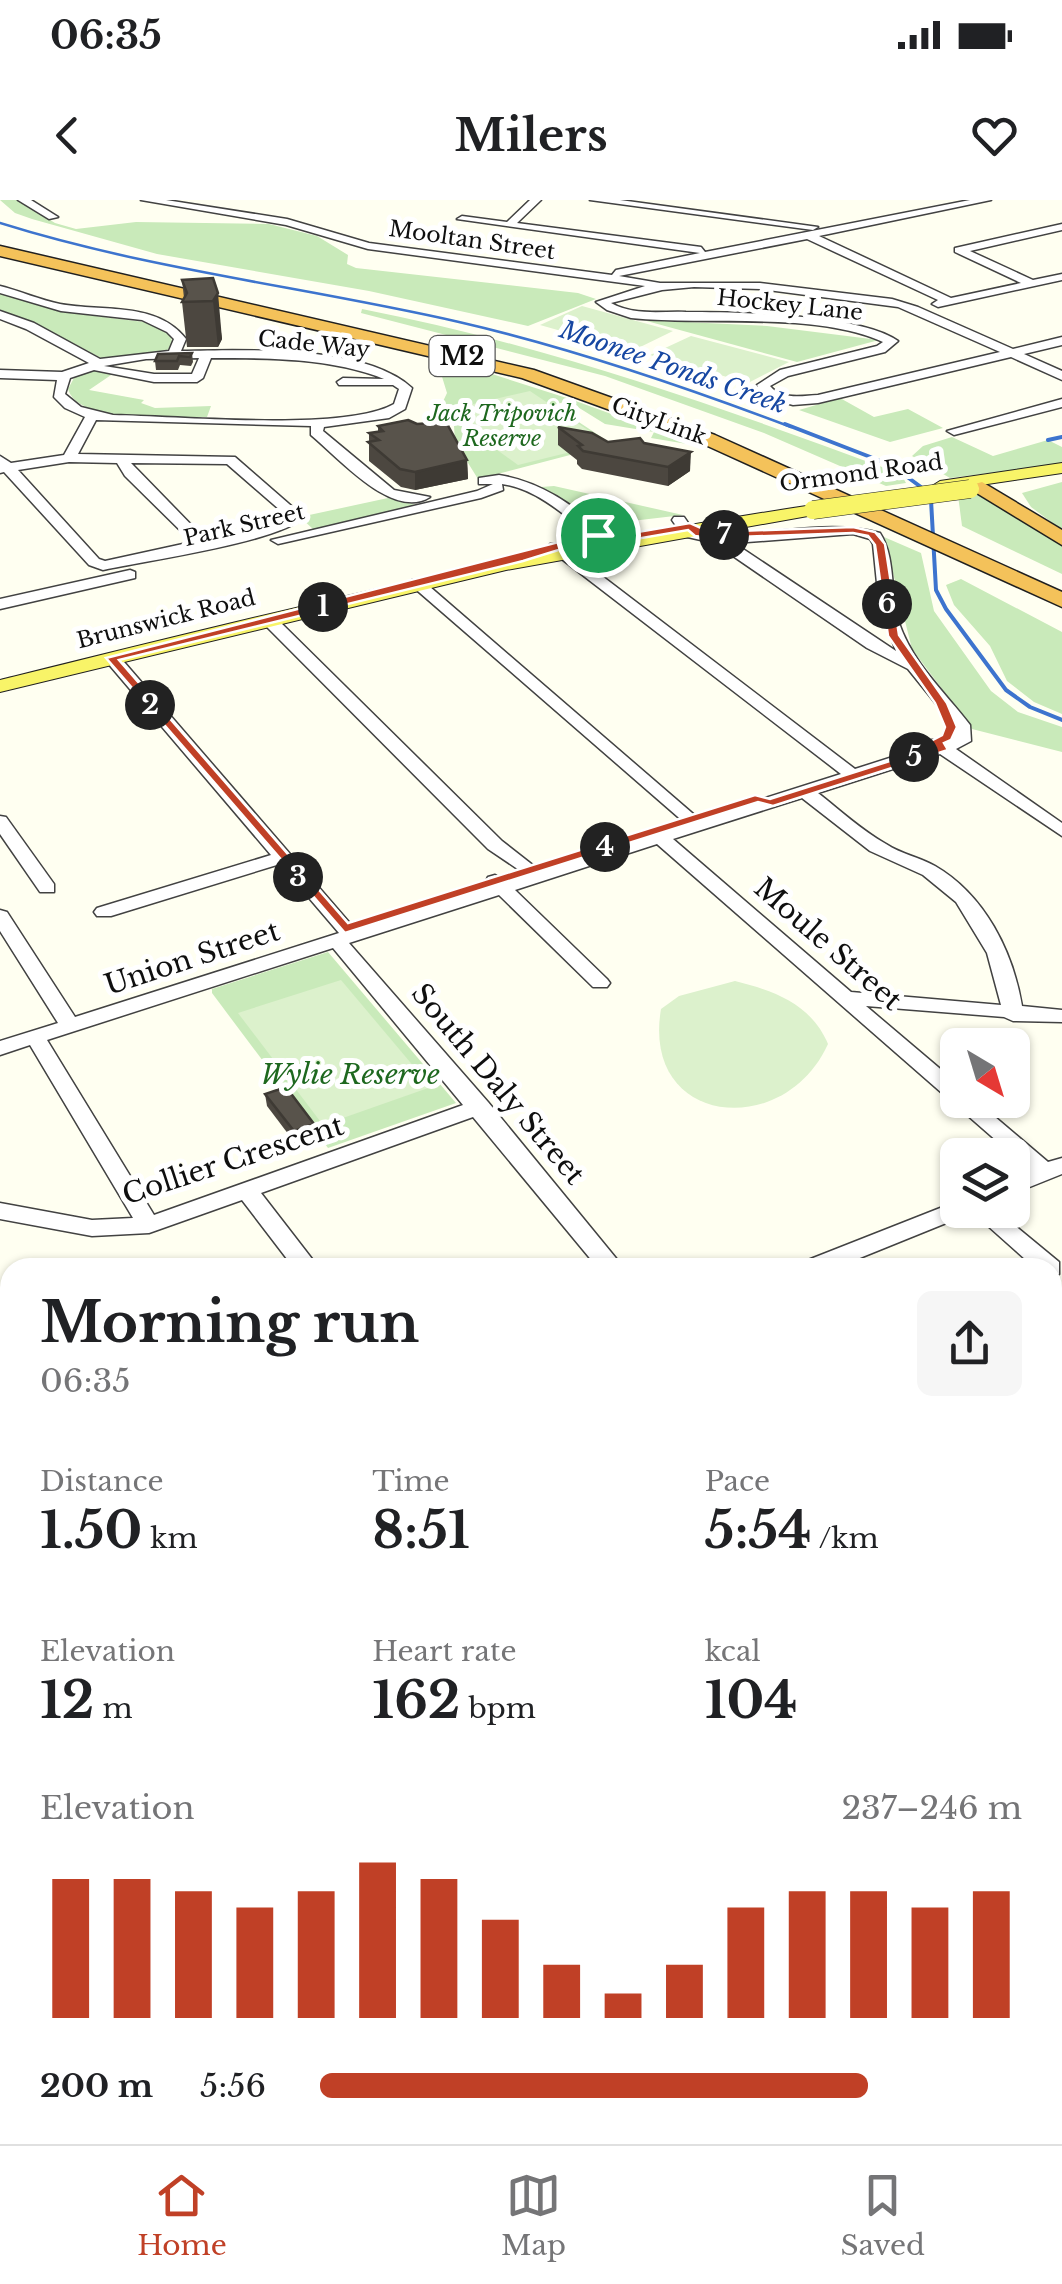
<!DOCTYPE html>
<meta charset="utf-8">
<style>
body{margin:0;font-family:"Libre Baskerville",serif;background:#f6f6f6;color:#202124;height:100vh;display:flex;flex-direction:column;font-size:38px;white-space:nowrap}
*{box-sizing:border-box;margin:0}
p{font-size:32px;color:#757577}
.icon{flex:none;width:55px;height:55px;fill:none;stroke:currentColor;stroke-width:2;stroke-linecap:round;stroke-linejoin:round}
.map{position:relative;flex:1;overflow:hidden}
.side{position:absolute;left:0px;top:1058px;width:1062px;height:888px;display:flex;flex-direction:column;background:#fff;border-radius:30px 30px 0 0;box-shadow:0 2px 8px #0004}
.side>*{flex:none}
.needle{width:65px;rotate:142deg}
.buttons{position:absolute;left:940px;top:828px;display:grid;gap:20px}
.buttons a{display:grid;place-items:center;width:90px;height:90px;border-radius:15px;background:#fff;box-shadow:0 2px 8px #0004;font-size:50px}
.pin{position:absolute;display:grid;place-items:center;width:85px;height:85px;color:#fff;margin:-42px;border:5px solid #fff;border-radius:50%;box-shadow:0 2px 10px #0007}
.km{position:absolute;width:50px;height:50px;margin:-25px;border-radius:50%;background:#222;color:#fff;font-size:28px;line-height:50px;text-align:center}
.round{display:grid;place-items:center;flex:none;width:105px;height:105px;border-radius:15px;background:#f6f6f6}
.overview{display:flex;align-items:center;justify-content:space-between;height:170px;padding:0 40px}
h1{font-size:55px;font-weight:700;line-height:75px}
.stats{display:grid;grid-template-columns:repeat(3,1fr);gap:15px;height:170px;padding:10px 40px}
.stats div{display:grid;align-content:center}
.stats b{font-size:50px;font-weight:700}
.stats small{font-size:28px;font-weight:400}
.stats p{font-size:28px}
.chart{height:280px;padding:20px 40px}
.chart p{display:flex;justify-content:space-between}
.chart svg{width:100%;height:180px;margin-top:10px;stroke:#c04026;stroke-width:6}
ul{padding:0 40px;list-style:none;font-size:32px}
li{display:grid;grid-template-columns:160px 120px 1fr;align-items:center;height:75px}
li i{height:25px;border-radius:12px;background:#c04026}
.status{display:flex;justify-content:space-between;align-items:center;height:70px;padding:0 50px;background:#fff;direction:ltr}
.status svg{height:28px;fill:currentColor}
header{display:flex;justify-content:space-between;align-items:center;height:130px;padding:0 40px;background:#fff;font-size:45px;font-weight:700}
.tabs{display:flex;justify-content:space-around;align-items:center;height:140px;border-top:2px solid #e0e0e0;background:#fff;font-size:28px;color:#757577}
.tabs a{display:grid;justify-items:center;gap:5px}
.tabs .selected{color:#c04026}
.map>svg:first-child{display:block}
.green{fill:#c9eaba}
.pitch{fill:#dcf1cc}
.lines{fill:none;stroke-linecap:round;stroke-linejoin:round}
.stream-far1{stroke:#3d74ce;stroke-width:2.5}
.stream{stroke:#3d74ce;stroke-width:4}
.minor-casing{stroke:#424242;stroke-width:3}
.major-casing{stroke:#202020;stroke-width:2}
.highway-casing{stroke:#202020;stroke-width:3}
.minor{fill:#fff;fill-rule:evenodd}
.major{fill:#f8f468;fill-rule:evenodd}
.highway{fill:#f4c25a;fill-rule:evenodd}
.tram-far1{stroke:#c04026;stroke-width:2.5}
.tram{stroke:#c04026;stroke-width:4}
.major-bridge-casing{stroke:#202020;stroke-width:19;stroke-linecap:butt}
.major-bridge{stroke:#f8f468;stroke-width:18}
.wall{fill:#4c4740}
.shaded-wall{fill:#3e3a34}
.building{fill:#58534b;stroke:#3e3a34;stroke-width:2.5}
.route{fill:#c04026;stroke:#fff;stroke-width:2.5;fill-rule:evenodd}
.labels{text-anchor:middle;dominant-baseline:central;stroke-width:10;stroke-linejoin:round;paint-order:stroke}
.far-street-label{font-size:22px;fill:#0f0f0f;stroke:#fff}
.far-park-label{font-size:22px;font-style:italic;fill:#1e681f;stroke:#fff}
.shield{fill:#fff;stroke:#575757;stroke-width:2.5}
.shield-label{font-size:25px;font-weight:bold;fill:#0f0f0f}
.far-water-label{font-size:25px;font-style:italic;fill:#1747a2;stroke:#fff}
.street-label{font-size:28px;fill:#0f0f0f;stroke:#fff}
.park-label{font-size:28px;font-style:italic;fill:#1e681f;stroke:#fff}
</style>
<div class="status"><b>06:35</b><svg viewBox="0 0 49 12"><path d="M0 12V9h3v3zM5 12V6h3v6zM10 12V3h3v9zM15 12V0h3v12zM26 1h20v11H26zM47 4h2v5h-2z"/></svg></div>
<header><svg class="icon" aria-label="back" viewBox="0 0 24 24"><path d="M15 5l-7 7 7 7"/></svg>Milers<svg class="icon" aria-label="heart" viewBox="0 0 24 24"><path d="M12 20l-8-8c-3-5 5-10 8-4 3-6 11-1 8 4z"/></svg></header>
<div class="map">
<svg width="1062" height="1944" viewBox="0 0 1062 1944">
<rect width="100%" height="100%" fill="#fffff1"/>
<g class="green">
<polygon points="0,0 18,0 55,23 76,29 136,22 269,24 317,36 348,55 347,64 356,68 578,93 596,99 528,126 369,91 157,54 32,19 15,13"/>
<polygon points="0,93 62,112 152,123 170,134 173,145 165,152 101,158 35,123 0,113"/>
<path d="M 362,109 C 541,144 712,204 882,267 L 902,276 L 906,283 L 886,286 L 764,233 L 605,176 L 361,113 Z"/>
<polygon points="643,120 767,126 879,140 797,162"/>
<polygon points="442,158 573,200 699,246 651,238 654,232 605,224 568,201 553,205 612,244 478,279 455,242 454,226 438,212 447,193 439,167"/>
<path d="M 92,169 L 114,173 L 89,190 L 144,200 L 141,203 L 155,208 L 211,206 L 207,217 C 176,216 78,225 68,189 L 74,178 Z"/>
<polygon points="840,198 874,217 908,209 943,228 890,242 799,210"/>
<polygon points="952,237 993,256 1048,240 1062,247 1062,264 950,278 912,256 923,246"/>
<polygon points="1062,282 1062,330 1031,307 1022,293"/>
<polygon points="554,286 683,315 606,324 541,287"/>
<polygon points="972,292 1006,308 1062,346 1062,374 962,326 958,295"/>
<polygon points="388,298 420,306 314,330 300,317"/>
<polygon points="884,337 921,353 934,411 991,491 1018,512 1062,527 1062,552 972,529 912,449"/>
<polygon points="961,379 1062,432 1062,514 1034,502 1007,481 990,446 954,405 946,385"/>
<polygon points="328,752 456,903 328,948 212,793 212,789"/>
</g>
<g class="pitch">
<polygon points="582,106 673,131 632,151 540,125"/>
<polygon points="691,136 789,162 748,183 650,155"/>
<polygon points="530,191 607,243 518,265 443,211"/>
<polygon points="341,780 431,887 323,925 238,813"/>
<path d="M 735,781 C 775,791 811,804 828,844 C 784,941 641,926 661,809 L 679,796 Z"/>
</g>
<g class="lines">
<path class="stream-far1" d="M 0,23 C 150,70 306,87 459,122 C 572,148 683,186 791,227"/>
<g class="stream">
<polyline points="785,224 891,265 925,290"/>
<polyline points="1048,240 1062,237"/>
<polyline points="931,300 936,390 946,409 1006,490 1030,507 1062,520"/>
</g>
<defs>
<g id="minor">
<polygon points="18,0 31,0 58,17 49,19"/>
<path d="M 141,0 L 166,0 L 287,19 L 369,43 L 612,75 L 616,70 L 700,53 L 457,19 L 462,16 L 507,22 L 530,0 L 541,0 L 517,23 L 701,47 L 705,52 L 970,0 L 991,0 L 819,36 L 951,98 L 1021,83 L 955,52 L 955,48 L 1062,24 L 1062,30 L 970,51 L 1033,80 L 1062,74 L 1062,80 L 938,107 L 932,104 L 938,100 L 807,39 L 619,76 L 660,83 L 760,83 L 892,99 L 918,107 L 1013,149 L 1062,137 L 1062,145 L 1024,154 L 1062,171 L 1062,180 L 1011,157 L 818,203 L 793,205 L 764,197 L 757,185 L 780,170 L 877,146 L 883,142 C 815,111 705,126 631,118 L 607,110 L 596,102 L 645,86 L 368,49 L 286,25 ZM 694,87 L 760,89 L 898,107 L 1000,152 L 818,195 C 802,196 781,200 770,186 L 788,176 L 885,152 L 898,141 C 862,114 735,112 686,112 C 660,111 635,116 611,103 L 662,90 Z"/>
<polygon points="590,0 620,0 818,27 813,30"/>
<path d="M 0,86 C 20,91 40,100 60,104 C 103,112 157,101 186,139 L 181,151 C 244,150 364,144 412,188 L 405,209 L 389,218 L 324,227 L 323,231 L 394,290 L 430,297 C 393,321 339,258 311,235 L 311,226 L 96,220 L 78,254 L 235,257 L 304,317 C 280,342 144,361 103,370 L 89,365 L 4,272 L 0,273 L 0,256 L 11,263 L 64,255 L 85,217 L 65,208 L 54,197 L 57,180 L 0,178 L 0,170 L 62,172 L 89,163 L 26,129 L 0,119 L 0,111 L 34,123 L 100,159 L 169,151 L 174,139 L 167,132 L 142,120 L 61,111 L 0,93 ZM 199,158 L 192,174 L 154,174 L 104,166 L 146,159 ZM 211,158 C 268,158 331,158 384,179 L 343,178 L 337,182 L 339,185 L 393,185 L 399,189 L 394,204 C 345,232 177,216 113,215 L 81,207 L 65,194 L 70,178 L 94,170 L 154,182 L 197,182 L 203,178 ZM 69,262 L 117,263 L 125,276 L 192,342 L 105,361 L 99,359 L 18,270 ZM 131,263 L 227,264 L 288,317 L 280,323 L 205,339 Z"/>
<polygon points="1062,199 1062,207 954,235 947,231"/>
<path d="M 499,275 C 539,281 577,306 605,335 L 593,338 C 566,316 537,289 502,284 L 503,290 L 481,298 L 278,344 L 271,340 L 477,291 L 493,284 L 479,284 L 479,278 Z"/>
<path d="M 674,317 L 684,317 L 693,330 C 755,343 819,316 880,333 C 896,357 890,395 899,423 C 913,464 945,492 970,525 L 971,541 L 956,549 L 1062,623 L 1062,636 L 940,554 L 818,593 C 840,610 861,630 886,644 C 901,654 919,657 935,666 C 985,695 1013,752 1022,806 L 1062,810 L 1062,822 L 1013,821 L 1004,817 L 866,806 L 958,884 L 958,900 L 975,900 L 1048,962 L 1062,958 L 1062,974 L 1012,994 L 1012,977 L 1030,970 L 657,644 L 515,690 L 607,779 L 610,783 L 607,787 L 593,787 L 499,695 L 349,743 L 488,902 L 624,1068 L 598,1068 L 473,917 L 261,993 L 319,1068 L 294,1068 L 242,1000 L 149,1033 L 92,1036 L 0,1019 L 0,1003 L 92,1020 L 133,1018 L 30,845 L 0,855 L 0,841 L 58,823 L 0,731 L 0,710 L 7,712 L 75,817 L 339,733 L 280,664 L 111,716 L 97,716 L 94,712 L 97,708 L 271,655 L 106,461 L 106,455 L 118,455 L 354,728 L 489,686 L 486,681 L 488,677 L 495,675 L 505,681 L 525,674 L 488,649 L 263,423 L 263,417 L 275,417 L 502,641 L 539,670 L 685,623 L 412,386 L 412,380 L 422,380 L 699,619 L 841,574 L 550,350 L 550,344 L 560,344 L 855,569 L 930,545 L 932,540 L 953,538 L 954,526 L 908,469 L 867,448 L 714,343 L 683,336 L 672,320 ZM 853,334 L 870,339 L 873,344 L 879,403 L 896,451 L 734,343 ZM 802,598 L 870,651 L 923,675 L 956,702 L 987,753 L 1001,805 L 851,792 L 673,639 ZM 333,748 L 463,905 L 154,1015 L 47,840 Z"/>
<polygon points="130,370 135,372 135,378 0,409 0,399"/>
<polygon points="0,616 6,617 54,684 54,692 40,692 0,634"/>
<polygon points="958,1001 958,1010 969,1010 966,1015 835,1068 799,1068 803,1062"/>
<polygon points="970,1010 996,1010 1059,1062 1059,1074 1052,1076 1052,1068 1035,1068"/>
<polygon points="0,1198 10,1202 10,1224 0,1220"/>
<polygon points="1062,1514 1062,1541 1052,1545 1052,1518"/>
<polygon points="1052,1590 1062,1594 1062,1629 1052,1625"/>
<polygon points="10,1710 10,1741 0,1745 0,1714"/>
<polygon points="1062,1897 1062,1933 1052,1937 1047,1935 1052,1935 1052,1901"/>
<polygon points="302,1935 349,1935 346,1944 299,1944"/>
<polygon points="1001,1935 1046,1935 1043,1944 998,1944"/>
</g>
<g id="major">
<polygon points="1062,263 1062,273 940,291 932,286 940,281"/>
<path d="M 813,305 L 819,306 L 819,314 L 506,370 L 0,492 L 0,480 C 270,413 538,346 813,305 Z"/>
<polygon points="1052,1238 1062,1241 1062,1271 1052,1268"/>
<polygon points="10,1396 10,1425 0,1428 0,1399"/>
</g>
<g id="highway">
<polygon points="0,46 534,170 715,235 1062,392 1062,407 701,243 522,178 0,56"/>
<polygon points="982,282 1062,330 1062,345 975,292 975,284"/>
</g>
</defs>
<use href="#minor" class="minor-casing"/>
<use href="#major" class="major-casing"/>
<use href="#highway" class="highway-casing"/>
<use href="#minor" class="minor"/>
<use href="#major" class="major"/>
<use href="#highway" class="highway"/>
<polyline class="tram-far1" points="1052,1255 1062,1264"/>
<polyline class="tram" points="0,1417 10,1413"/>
<defs>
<polyline id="major-bridge" points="813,310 970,289"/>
</defs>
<use href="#major-bridge" class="major-bridge-casing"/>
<use href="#major-bridge" class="major-bridge"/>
</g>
<g class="wall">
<polygon points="213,78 222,139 218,147 187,147 182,102 184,98 182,80"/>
<polygon points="192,153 193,162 191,166 180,165 178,170 156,170 155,161"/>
<polygon points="378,226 467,260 468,279 415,290 401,287 369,261 369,233 378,232"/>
<polygon points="558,227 608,242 644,243 690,271 668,286 582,269 577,264 577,260 558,245"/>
<polygon points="265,894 315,936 295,943 267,906"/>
</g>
<g class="shaded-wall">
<polygon points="218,93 222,139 218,147 213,101"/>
<polygon points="691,252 690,271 668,286 668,267"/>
<polygon points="467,260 468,279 415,290 415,272"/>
<polygon points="314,924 315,936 295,943 294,931"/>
</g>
<g class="building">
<polygon points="213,78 218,93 213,101 182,102 187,93 182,80"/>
<polygon points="192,153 190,157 179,156 177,161 155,161 158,154"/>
<polygon points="408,220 417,224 446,222 467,260 415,272 400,269 368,242 379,240 369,233 383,231 378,226"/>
<polygon points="558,227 592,233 608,242 640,238 644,243 691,252 668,267 583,251 578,246 582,245"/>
<polygon points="286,887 314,924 294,931 265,894"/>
</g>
<path class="route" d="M 690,323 L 710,332 L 853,327 L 875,332 L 885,344 L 899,435 L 947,503 L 957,527 L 951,540 L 944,543 L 948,550 L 773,606 L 758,602 L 345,733 L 106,458 L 598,332 L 609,337 ZM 688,330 L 695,336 L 710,338 L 853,333 L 868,336 L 875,345 L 888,436 L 935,503 L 945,527 L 942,535 L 929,542 L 934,547 L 770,599 L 755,595 L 348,723 L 119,460 L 523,361 L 597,338 L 607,344 Z"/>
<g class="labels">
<g class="far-street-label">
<text transform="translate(472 40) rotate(8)">Mooltan Street</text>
<text transform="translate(790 105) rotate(6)">Hockey Lane</text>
<text transform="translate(314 144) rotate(6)">Cade Way</text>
<text transform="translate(659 221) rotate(20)">CityLink</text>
<text transform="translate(861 273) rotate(-8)">Ormond Road</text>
<text transform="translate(244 325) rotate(-13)">Park Street</text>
<text transform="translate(166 419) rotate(-14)">Brunswick Road</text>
</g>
<g class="far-park-label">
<text x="502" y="213">Jack Tripovich<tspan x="502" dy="25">Reserve</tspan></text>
</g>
<rect class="shield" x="429.5" y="136" width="65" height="40" rx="8"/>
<g class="shield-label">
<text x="462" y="156">M2</text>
</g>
<g class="far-water-label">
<text transform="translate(673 167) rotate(19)">Moonee Ponds Creek</text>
</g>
<g class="street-label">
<text transform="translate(828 744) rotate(41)">Moule Street</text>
<text transform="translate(192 758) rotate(-18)">Union Street</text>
<text transform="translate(498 884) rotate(50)">South Daly Street</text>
<text transform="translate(233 960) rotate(-18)">Collier Crescent</text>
</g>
<g class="park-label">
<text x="350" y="874">Wylie Reserve</text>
</g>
</g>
</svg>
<div class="buttons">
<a><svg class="needle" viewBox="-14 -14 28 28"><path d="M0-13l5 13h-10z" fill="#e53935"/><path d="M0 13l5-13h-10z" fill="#757577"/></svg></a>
<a><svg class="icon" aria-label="layers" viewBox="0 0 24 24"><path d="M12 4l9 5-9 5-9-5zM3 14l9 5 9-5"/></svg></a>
</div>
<div class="pin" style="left:598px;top:335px;background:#1e9e55"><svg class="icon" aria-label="arrive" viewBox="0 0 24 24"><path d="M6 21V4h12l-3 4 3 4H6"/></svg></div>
<b class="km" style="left:323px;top:407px">1</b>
<b class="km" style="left:150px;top:505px">2</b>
<b class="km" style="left:298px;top:677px">3</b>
<b class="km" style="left:605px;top:647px">4</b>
<b class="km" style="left:914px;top:557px">5</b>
<b class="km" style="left:887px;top:404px">6</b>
<b class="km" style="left:724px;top:335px">7</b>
<section class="side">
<div class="overview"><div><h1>Morning run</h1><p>06:35</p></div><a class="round"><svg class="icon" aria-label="share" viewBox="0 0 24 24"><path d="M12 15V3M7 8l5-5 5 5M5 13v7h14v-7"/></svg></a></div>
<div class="stats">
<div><p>Distance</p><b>1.50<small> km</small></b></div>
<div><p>Time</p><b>8:51</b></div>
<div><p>Pace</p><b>5:54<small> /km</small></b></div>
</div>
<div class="stats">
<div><p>Elevation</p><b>12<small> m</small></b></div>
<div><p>Heart rate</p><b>162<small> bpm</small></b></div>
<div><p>kcal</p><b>104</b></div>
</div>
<div class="chart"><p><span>Elevation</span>237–246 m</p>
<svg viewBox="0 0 160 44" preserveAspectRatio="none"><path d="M5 44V10M15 44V10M25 44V13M35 44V17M45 44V13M55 44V6M65 44V10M75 44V20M85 44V31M95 44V38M105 44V31M115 44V17M125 44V13M135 44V13M145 44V17M155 44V13"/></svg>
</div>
<ul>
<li><b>200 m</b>5:56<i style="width:78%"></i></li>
</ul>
</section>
</div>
<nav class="tabs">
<a class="selected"><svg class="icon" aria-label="home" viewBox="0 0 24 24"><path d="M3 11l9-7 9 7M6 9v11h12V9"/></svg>Home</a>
<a><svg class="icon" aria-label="map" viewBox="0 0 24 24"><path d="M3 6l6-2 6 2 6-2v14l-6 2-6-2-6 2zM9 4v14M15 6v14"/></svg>Map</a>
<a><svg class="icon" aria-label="saved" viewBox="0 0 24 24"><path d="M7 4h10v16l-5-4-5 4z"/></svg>Saved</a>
</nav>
